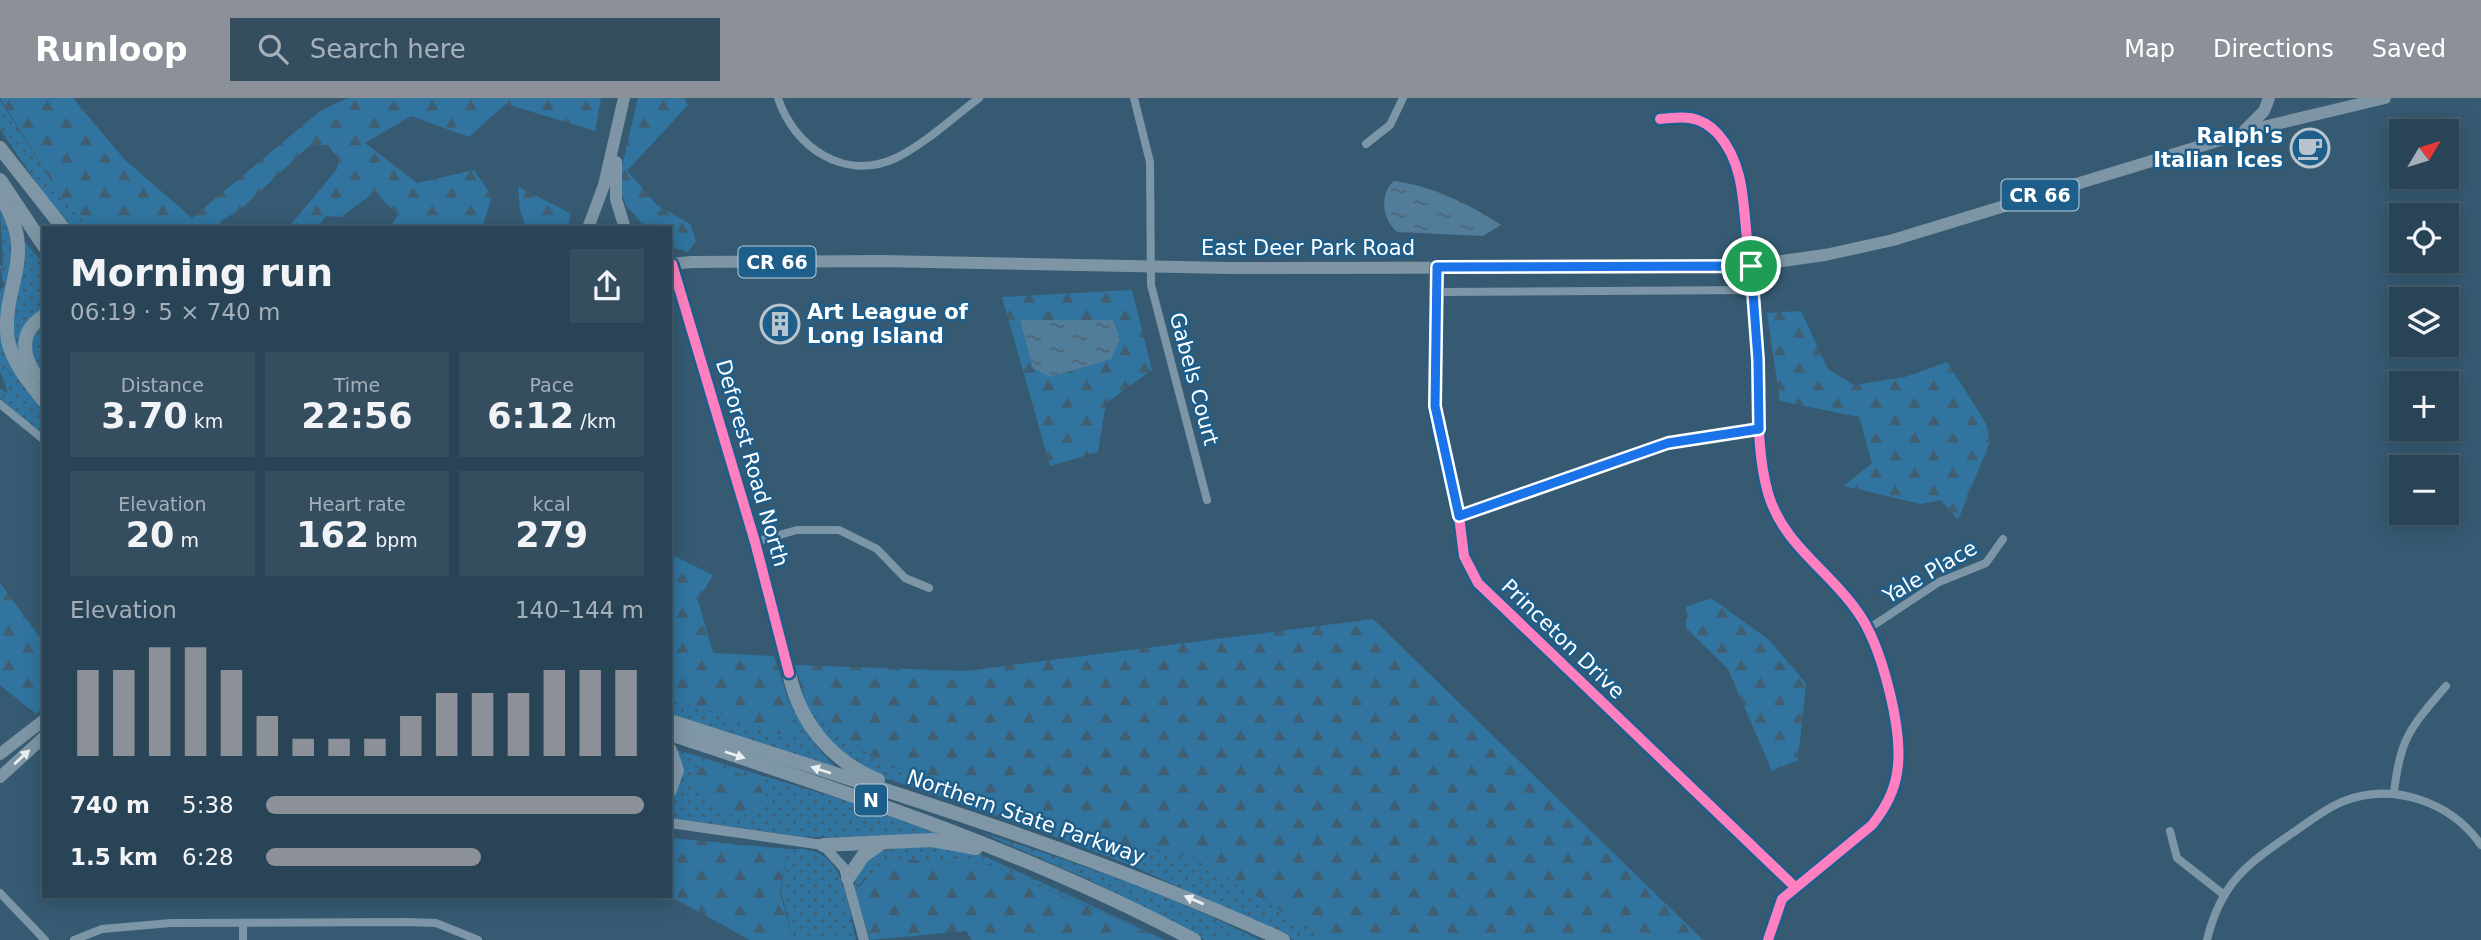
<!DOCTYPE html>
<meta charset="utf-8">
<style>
body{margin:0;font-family:"DejaVu Sans",sans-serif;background:#344e60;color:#f1f3f6;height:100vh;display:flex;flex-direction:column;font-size:26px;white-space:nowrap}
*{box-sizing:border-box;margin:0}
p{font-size:23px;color:#a5b0b9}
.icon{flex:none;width:38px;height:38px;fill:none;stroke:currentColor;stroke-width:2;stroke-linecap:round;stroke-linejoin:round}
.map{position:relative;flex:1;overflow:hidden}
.sheet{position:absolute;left:42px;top:128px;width:630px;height:672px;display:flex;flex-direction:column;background:#284456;border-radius:0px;box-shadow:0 4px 18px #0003,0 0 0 2px #445c6c}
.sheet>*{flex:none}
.needle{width:46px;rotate:52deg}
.buttons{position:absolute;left:2389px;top:21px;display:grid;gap:14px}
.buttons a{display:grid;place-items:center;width:70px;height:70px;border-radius:0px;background:#284456;box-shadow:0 4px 18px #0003,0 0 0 2px #445c6c;font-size:35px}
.pin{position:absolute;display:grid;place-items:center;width:60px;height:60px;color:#fff;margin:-30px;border:4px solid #fff;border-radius:50%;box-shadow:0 2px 7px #0007}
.round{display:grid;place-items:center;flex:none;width:74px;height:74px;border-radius:0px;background:#344e60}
.overview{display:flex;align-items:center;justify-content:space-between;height:119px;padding:0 28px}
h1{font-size:38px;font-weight:700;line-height:52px}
.metrics{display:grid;grid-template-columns:repeat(3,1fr);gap:10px;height:119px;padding:7px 28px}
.metrics div{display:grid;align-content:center;border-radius:0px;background:#344e60;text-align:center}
.metrics b{font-size:35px;font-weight:700}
.metrics small{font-size:19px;font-weight:400}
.metrics p{font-size:19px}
.chart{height:196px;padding:14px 28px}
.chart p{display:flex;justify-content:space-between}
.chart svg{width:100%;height:126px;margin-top:7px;stroke:#8c9099;stroke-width:6}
ul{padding:0 28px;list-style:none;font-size:23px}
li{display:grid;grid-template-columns:112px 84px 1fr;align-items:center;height:52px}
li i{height:18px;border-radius:9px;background:#8c9099}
header{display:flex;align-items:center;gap:42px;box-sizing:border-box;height:98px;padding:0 35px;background:#8c9099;color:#fff}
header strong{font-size:33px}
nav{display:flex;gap:38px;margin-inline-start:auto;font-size:24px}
.search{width:490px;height:63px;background:#344e60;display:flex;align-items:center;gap:18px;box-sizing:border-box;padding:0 24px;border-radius:0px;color:#a5b0b9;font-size:26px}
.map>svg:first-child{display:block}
.grass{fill:url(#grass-dots)}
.forest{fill:url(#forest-firs)}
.water{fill:url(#water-ripples)}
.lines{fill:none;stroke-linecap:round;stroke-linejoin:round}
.minor{stroke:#7d96a7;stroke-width:8}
.tertiary{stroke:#7d96a7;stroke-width:10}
.primary{stroke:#7d95a5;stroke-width:12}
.motorway{stroke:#7e96a5;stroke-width:14}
.cycleway-casing{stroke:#1e5e8b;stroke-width:15}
.cycleway{stroke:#ff80c0;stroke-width:10}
.oneway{fill:#eceff2}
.route-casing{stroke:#fff;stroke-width:14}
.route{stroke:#1a73e8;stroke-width:9}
.labels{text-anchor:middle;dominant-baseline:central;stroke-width:5;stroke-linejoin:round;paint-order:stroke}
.shield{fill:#1e5e8b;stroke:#bccfdc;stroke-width:2}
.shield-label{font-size:19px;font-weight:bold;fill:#fff}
.poi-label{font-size:21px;font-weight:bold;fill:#fff;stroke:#1e5e8b;text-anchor:end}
.street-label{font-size:21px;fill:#fff;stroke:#1e5e8b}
</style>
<header>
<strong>Runloop</strong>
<div class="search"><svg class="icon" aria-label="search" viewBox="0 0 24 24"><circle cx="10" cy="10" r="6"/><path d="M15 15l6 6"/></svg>Search here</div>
<nav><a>Map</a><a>Directions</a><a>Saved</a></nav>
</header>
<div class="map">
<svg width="2481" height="842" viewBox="0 0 2481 842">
<defs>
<pattern id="grass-dots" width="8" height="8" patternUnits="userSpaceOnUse" patternTransform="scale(1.75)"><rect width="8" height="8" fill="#30749f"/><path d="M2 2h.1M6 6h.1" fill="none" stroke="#3f5e71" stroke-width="1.8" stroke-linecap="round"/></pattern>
<pattern id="forest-firs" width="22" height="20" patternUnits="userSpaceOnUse" patternTransform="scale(1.75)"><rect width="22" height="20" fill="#30749f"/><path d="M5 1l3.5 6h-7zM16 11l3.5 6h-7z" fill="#3f5e71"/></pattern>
<pattern id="water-ripples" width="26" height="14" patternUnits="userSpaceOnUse" patternTransform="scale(1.75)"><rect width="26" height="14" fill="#517d9b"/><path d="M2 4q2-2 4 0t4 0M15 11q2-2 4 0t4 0" fill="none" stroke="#4e6474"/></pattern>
</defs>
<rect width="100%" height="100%" fill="#365a72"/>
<g class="grass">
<polygon points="0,2 64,103 90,129 71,129 50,105 0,31"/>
<path d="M 0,109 C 21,154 6,177 0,221 L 0,192 L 4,189 L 0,167 L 3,168 Z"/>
<polygon points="25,144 44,166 44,213 18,258 11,242"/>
<polygon points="0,226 10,266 44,315 44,338 0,300 0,291 8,295 0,273"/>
<path d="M 44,226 L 44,284 C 27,262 23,246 44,226 Z"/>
<path d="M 787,596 C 800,624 813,648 836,669 L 670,619 L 670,600 L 798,631 Z"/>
<polygon points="808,612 878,663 1087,738 1192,759 1330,842 1294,842 1133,768 1032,730 858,671 825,643"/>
<polygon points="677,652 860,707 936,735 934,739 805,739 670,720 670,700 677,693"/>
<path d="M 980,734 C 1075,764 1170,797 1260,842 L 1205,842 L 1096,785 Z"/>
<path d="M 939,748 L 971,752 L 1166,842 L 990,767 L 943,764 L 865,780 L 855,793 C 853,746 906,749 939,748 Z"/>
<path d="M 788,751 C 797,751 808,750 816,754 C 846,766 849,814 856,842 L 793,842 L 781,792 Z"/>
</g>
<g class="forest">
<polygon points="0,0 73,0 124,61 192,120 320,13 348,0 601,0 595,33 506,6 469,39 411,18 365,45 417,85 474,72 492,98 482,130 390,129 398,117 375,94 341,119 326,118 317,129 289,129 337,71 339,62 328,47 309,48 241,111 221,123 221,129 90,129 64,103"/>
<polygon points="638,0 684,0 688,7 627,73 657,107 690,126 696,143 688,154 670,149 670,130 645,129 626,107 618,85"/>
<polygon points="518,89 570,115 569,125 564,129 526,129 520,112"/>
<polygon points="1132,192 1152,272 1106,305 1098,354 1050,368 1002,199"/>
<polygon points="1801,213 1828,271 1854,287 1905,279 1947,264 1986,325 1990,344 1958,422 1941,402 1921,406 1844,388 1872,365 1859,319 1780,303 1767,215"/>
<polygon points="670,456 713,477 698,502 713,555 774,558 798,631 782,637 670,600"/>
<polygon points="0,485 44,545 44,608 36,616 0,587"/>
<polygon points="1711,500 1769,542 1806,585 1798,662 1772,673 1728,571 1686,530 1686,509"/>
<polygon points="1373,521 1703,842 1330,842 1192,759 1087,738 878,663 808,612 795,567 966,573"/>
<polygon points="708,665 756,681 764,697 754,716 735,719 700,697 695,681 697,672"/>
<polygon points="670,740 788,751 780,794 793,842 750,842 669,798"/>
<polygon points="887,760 990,767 1165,842 972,842 966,833 870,842 855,793"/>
</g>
<g class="water">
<path d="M 1394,83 C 1432,88 1469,106 1501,127 L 1483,138 L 1397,134 C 1382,121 1379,96 1394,83 Z"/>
<polygon points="1020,222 1113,222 1120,241 1111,261 1050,279 1033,270"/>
</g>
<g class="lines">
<g class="minor">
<path d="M 778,0 C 794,49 844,84 896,60 C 926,45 952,20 979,0"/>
<polyline points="1134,0 1150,64 1151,187 1207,402"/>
<path d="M 1660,21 C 1683,18 1701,17 1718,36 C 1744,65 1743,105 1747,141 C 1751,182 1757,222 1758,263 C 1759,307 1756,352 1768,395 C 1783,447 1828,471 1857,513 C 1882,547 1904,634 1897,675 C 1894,695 1884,712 1872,727 L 1782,801 L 1768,842"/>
<polyline points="1366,46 1390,27 1403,0"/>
<polyline points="672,166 755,444 789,575"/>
<polyline points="1437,169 1435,308 1438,332 1459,418 1464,458 1478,485 1794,788"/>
<polyline points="1437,194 1754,192"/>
<polyline points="0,306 44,342"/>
<polyline points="1459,418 1668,345 1759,331"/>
<polyline points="755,444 797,432 839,432 877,451 905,480 929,490"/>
<polyline points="1868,531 1939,484 1986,465 2003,441"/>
<path d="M 2394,695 C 2400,639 2411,629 2446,588"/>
<polyline points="2170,733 2177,760 2223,796"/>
<polyline points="0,795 45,842"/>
<polyline points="243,826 243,842"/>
<polyline points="74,842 102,831 171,825 406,824 436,825 478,842"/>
<path d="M 2207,842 C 2221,784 2247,766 2294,734 C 2310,723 2326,710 2344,703 C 2394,684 2451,704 2481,747"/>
</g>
<polyline class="tertiary" points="670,725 823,747 844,770 864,842"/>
<g class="primary">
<polyline points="2245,32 2264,13 2269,0"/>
<polyline points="616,64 616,101 624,127"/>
<polyline points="588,130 604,87 624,0"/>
<polyline points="670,166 692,164 881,163 1228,170 1740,169 1825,157 1893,142 2263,29 2385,0"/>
<polyline points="0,656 44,622"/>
<polyline points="0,679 44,639"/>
</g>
<g class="motorway">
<polyline points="0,50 63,130"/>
<polyline points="0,82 44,148"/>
<path d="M 0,97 C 40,160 0,187 8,243 C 14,267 30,285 44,303"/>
<path d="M 37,279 C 21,258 19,233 44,218"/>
<path d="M 789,575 C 800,625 831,663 878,682"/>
<path d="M 670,623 C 877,690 1086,751 1283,842"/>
<path d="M 670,636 C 849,695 1027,753 1194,842"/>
<polyline points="670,652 677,672 670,692"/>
<polyline points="823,747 932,742 976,750"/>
<polyline points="848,780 863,758 883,744"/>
</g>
<defs>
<g id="cycleway">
<path d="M 1660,21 C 1683,18 1701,17 1718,36 C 1744,65 1743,105 1747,141 C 1751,182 1757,222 1758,263 C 1759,307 1756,352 1768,395 C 1783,447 1828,471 1857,513 C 1882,547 1904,634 1897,675 C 1894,695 1884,712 1872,727 L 1782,801 L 1768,842"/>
<polyline points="672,166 755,444 789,575"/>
<polyline points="1437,169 1435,308 1438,332 1459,418 1464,458 1478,485 1794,788"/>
</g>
</defs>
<use href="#cycleway" class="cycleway-casing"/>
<use href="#cycleway" class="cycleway"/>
</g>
<defs><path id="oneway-solid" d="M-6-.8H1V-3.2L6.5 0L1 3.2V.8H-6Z" transform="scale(1.75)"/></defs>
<g class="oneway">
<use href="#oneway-solid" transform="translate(735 657) rotate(18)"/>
<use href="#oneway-solid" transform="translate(22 659) rotate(-43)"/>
<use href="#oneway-solid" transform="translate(821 672) rotate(-162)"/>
<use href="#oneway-solid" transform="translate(1194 802) rotate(-157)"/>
</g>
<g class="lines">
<defs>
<polygon id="route" points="1751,168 1758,262 1759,331 1668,345 1459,418 1435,308 1437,169"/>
</defs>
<use href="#route" class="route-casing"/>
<use href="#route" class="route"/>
</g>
<defs>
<symbol id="cafe-ring" viewBox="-11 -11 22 22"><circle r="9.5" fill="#1e5e8b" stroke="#b9c5ce" stroke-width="1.5"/><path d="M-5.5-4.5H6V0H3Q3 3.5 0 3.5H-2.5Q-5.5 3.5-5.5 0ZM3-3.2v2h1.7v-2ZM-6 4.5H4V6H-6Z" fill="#b9c5ce"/></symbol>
<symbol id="building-ring" viewBox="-11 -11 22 22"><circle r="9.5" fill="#1e5e8b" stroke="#b9c5ce" stroke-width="1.5"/><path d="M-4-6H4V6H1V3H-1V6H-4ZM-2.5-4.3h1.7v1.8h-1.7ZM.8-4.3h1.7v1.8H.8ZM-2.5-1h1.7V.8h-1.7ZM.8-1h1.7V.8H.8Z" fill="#b9c5ce"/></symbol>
</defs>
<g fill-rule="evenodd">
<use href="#cafe-ring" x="2288" y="28" width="44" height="44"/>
<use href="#building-ring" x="758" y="204" width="44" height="44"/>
</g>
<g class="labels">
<g class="shield">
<rect x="2001.5" y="81.5" width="77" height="31" rx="5"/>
<rect x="738.5" y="148.5" width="77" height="31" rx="5"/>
<rect x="855" y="686.5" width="32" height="31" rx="5"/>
</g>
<g class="shield-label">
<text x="2040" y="97">CR 66</text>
<text x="777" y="164">CR 66</text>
<text x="871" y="702">N</text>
</g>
<g class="poi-label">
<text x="2283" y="38">Ralph's<tspan x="2283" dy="24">Italian Ices</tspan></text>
<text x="807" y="214" text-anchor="start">Art League of<tspan x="807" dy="24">Long Island</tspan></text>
</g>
<g class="street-label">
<text x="1308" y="150">East Deer Park Road</text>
<text transform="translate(1194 281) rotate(75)">Gabels Court</text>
<text transform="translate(752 365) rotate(74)">Deforest Road North</text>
<text transform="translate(1930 474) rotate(-30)">Yale Place</text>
<text transform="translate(1563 541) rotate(44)">Princeton Drive</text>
<text transform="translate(1026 719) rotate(19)">Northern State Parkway</text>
</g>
</g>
</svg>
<div class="buttons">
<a><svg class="needle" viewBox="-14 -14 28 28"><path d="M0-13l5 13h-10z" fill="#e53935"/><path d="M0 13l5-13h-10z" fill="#a5b0b9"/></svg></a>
<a><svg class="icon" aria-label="locate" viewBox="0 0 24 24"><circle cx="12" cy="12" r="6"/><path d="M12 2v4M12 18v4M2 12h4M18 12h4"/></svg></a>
<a><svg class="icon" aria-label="layers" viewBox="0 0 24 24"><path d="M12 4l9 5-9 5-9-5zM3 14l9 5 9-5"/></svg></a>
<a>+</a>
<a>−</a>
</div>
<div class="pin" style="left:1751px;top:168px;background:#1e9e55"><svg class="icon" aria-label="arrive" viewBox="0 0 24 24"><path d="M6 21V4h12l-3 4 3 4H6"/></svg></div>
<section class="sheet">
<div class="overview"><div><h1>Morning run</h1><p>06:19 · 5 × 740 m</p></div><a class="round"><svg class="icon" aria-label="share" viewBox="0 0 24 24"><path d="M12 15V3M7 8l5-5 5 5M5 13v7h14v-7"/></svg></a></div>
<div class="metrics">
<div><p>Distance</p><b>3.70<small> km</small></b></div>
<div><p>Time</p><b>22:56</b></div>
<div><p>Pace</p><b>6:12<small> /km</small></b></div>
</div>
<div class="metrics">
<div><p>Elevation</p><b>20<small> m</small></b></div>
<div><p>Heart rate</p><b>162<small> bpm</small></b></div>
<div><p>kcal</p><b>279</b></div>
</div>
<div class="chart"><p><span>Elevation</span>140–144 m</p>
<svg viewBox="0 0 160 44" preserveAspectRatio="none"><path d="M5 44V14M15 44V14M25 44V6M35 44V6M45 44V14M55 44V30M65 44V38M75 44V38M85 44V38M95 44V30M105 44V22M115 44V22M125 44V22M135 44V14M145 44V14M155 44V14"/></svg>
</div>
<ul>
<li><b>740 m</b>5:38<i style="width:100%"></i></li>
<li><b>1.5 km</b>6:28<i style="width:57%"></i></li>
</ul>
</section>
</div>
